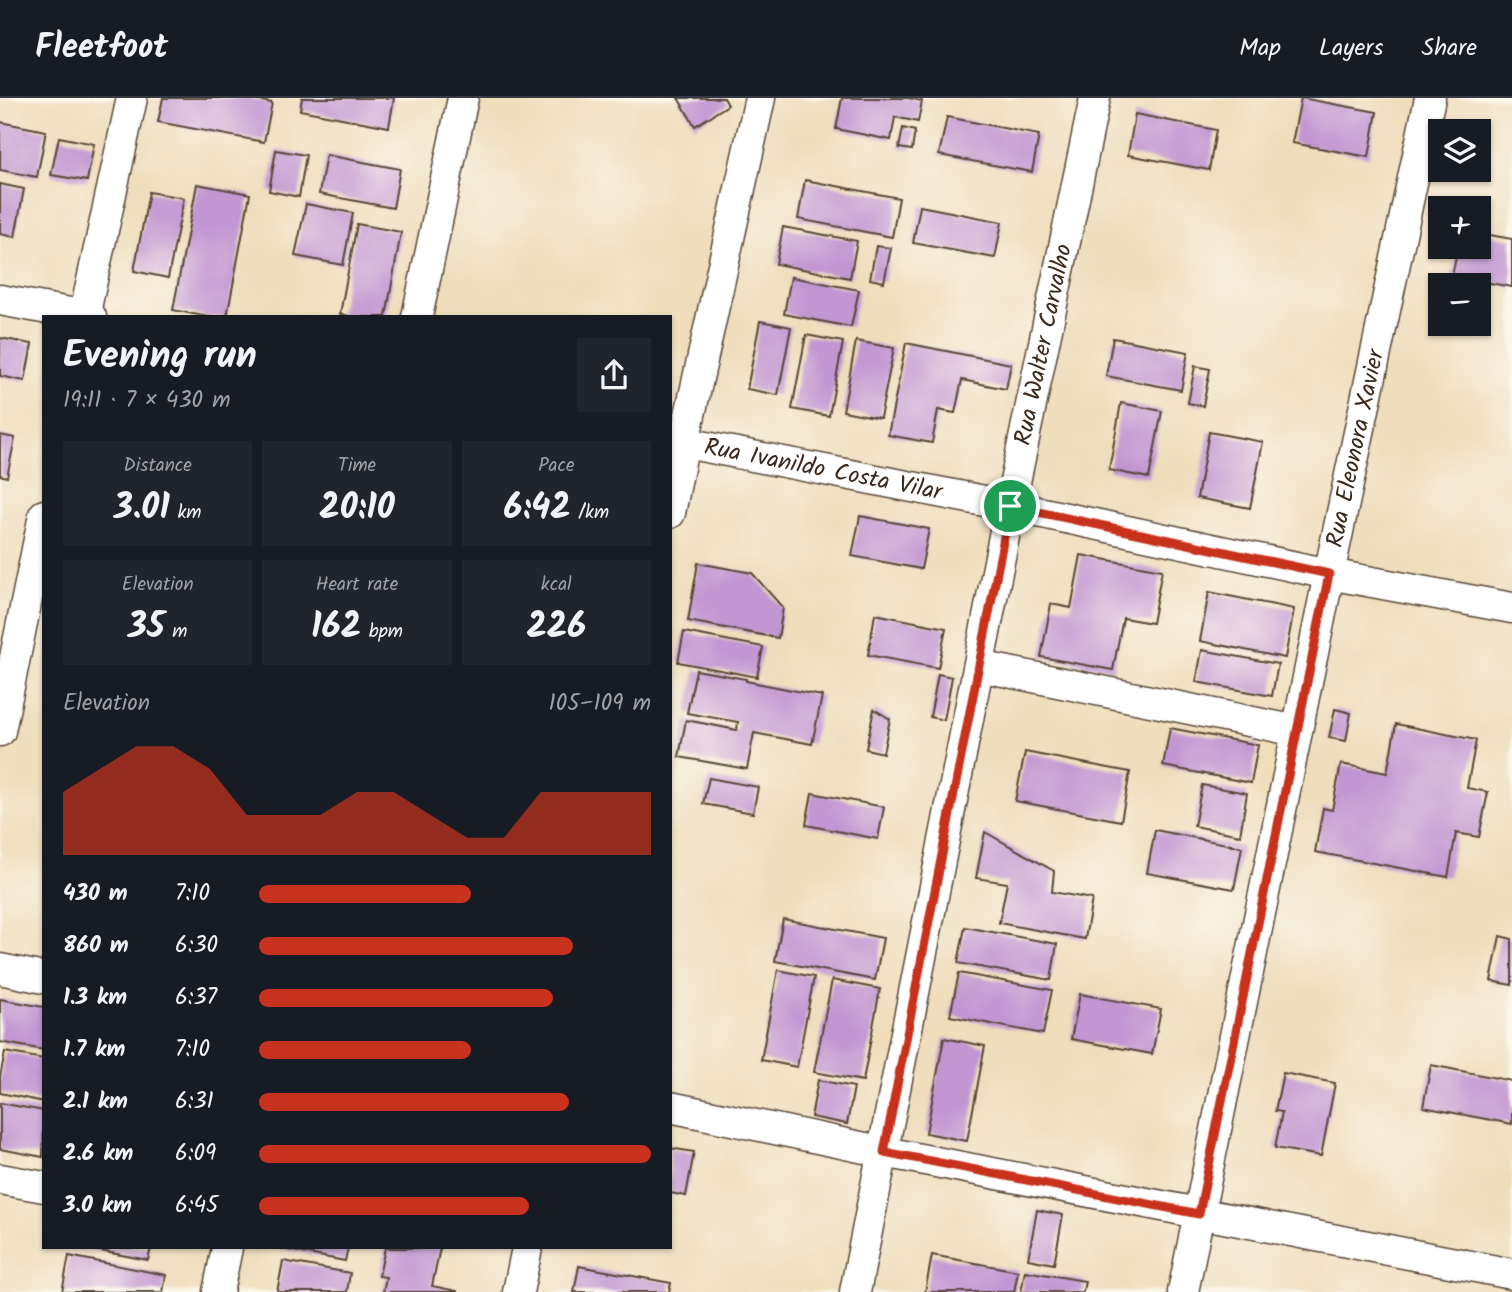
<!DOCTYPE html>
<meta charset="utf-8">
<style>
body{margin:0;font-family:Kalam,sans-serif;background:#20242c;color:#f1f3f6;height:100vh;display:flex;flex-direction:column;font-size:26px;white-space:nowrap}
*{box-sizing:border-box;margin:0}
p{font-size:23px;color:#9ea1a6}
.icon{flex:none;width:38px;height:38px;fill:none;stroke:currentColor;stroke-width:2;stroke-linecap:round;stroke-linejoin:round}
.map{position:relative;flex:1;overflow:hidden}
.drawer{position:absolute;left:42px;top:217px;width:630px;height:934px;display:flex;flex-direction:column;background:#171b24;border-radius:0px;box-shadow:0 2px 5px #0004}
.drawer>*{flex:none}
.controls{position:absolute;left:1428px;top:21px;display:grid;gap:14px}
.controls a{display:grid;place-items:center;width:63px;height:63px;border-radius:0px;background:#171b24;box-shadow:0 2px 5px #0004;font-size:35px}
.pin{position:absolute;display:grid;place-items:center;width:60px;height:60px;color:#fff;margin:-30px;border:4px solid #fff;border-radius:50%;box-shadow:0 2px 7px #0007}
.round{display:grid;place-items:center;flex:none;width:74px;height:74px;border-radius:0px;background:#20242c}
.headline{display:flex;align-items:center;justify-content:space-between;height:119px;padding:0 21px}
h1{font-size:38px;font-weight:600;line-height:52px}
.metrics{display:grid;grid-template-columns:repeat(3,1fr);gap:10px;height:119px;padding:7px 21px}
.metrics div{display:grid;align-content:center;border-radius:0px;background:#20242c;text-align:center}
.metrics b{font-size:35px;font-weight:600}
.metrics small{font-size:19px;font-weight:400}
.metrics p{font-size:19px}
.chart{height:196px;padding:14px 21px}
.chart p{display:flex;justify-content:space-between}
.chart svg{width:100%;height:126px;margin-top:7px;fill:#c8321e;opacity:.7}
ul{padding:0 21px;list-style:none;font-size:23px}
li{display:grid;grid-template-columns:112px 84px 1fr;align-items:center;height:52px}
li i{height:18px;border-radius:9px;background:#c8321e}
header{display:flex;align-items:center;gap:42px;box-sizing:border-box;height:98px;padding:0 35px;background:#171b24;border-bottom:2px solid #363941}
header strong{font-size:33px}
nav{display:flex;gap:38px;margin-inline-start:auto;font-size:24px}
.map>svg:first-child{display:block}
.building{fill:#c296d2}
.lines{fill:none;stroke-linecap:round;stroke-linejoin:round}
.minor-casing{stroke:#564536;stroke-width:33}
.minor{stroke:#fff;stroke-width:30}
.route-casing{stroke:#fff;stroke-width:14}
.route{stroke:#c8321e;stroke-width:9}
.labels{text-anchor:middle;dominant-baseline:central;stroke-width:5;stroke-linejoin:round;paint-order:stroke}
.street-label{font-size:24px;fill:#3b2a1e;stroke:#fbf7ec}
</style>
<header>
<strong>Fleetfoot</strong>
<nav><a>Map</a><a>Layers</a><a>Share</a></nav>
</header>
<div class="map">
<svg width="1512" height="1194" viewBox="0 0 1512 1194">
<rect width="100%" height="100%" fill="#fbf7ec"/>
<filter id="ink" filterUnits="userSpaceOnUse"><feTurbulence type="fractalNoise" baseFrequency=".0143" numOctaves="2"/><feDisplacementMap in="SourceGraphic" scale="14" xChannelSelector="R" yChannelSelector="G"/><feConvolveMatrix kernelMatrix="1 2 1 2 8 2 1 2 1" color-interpolation-filters="sRGB"/></filter>
<filter id="wash" filterUnits="userSpaceOnUse"><feTurbulence type="fractalNoise" baseFrequency=".00686" numOctaves="4" result="noise"/><feDisplacementMap in="SourceGraphic" scale="28" xChannelSelector="R" yChannelSelector="G"/><feGaussianBlur stdDeviation="1.57" result="paint"/><feColorMatrix in="noise" values="0 0 0 0 0 0 0 0 0 0 0 0 0 0 0 0 0 1.4 0 .05"/><feComposite in="paint" operator="in"/></filter>
<g filter="url(#wash)">
<rect width="100%" height="100%" fill="#efddbb"/>
<g id="blocks">
<g class="building">
<polygon points="163,0 246,0 272,5 264,44 158,24"/>
<polygon points="302,0 394,0 389,29 300,12"/>
<polygon points="678,0 724,0 728,7 695,28"/>
<polygon points="842,0 908,0 922,3 918,24 895,19 891,42 836,31"/>
<polygon points="1301,0 1377,14 1369,59 1292,45"/>
<polygon points="1135,16 1216,32 1209,72 1128,57"/>
<polygon points="947,19 1039,37 1032,74 939,57"/>
<polygon points="0,24 46,33 37,79 0,72"/>
<polygon points="903,30 915,33 912,52 899,50"/>
<polygon points="59,39 94,46 87,83 51,77"/>
<polygon points="276,52 306,57 299,99 269,93"/>
<polygon points="326,57 400,71 393,110 319,96"/>
<polygon points="805,82 899,100 892,139 798,121"/>
<polygon points="0,86 24,91 15,139 0,136"/>
<polygon points="197,86 250,96 227,219 208,219 173,212"/>
<polygon points="149,94 184,100 168,180 134,173"/>
<polygon points="306,106 353,115 343,167 295,158"/>
<polygon points="920,108 1002,124 995,160 913,145"/>
<polygon points="357,126 401,134 386,219 354,219 340,216"/>
<polygon points="783,129 857,143 850,180 776,166"/>
<polygon points="1479,135 1512,141 1512,189 1452,178 1458,149 1479,149"/>
<polygon points="876,148 891,150 884,184 870,181"/>
<polygon points="791,179 859,192 851,229 784,216"/>
<polygon points="760,223 791,229 778,297 747,291"/>
<polygon points="806,237 843,244 829,318 792,311"/>
<polygon points="0,240 32,246 25,283 0,278"/>
<polygon points="1113,240 1188,254 1181,292 1106,278"/>
<polygon points="856,243 894,250 880,320 843,313"/>
<polygon points="906,245 1011,266 1006,291 962,282 955,315 938,312 932,345 888,337"/>
<polygon points="1195,268 1210,271 1203,308 1188,305"/>
<polygon points="1121,305 1162,313 1149,380 1109,372"/>
<polygon points="1209,334 1263,344 1250,410 1197,400"/>
<polygon points="0,337 15,340 7,379 0,377"/>
<polygon points="860,418 929,431 921,471 852,458"/>
<polygon points="1081,457 1162,472 1152,525 1123,520 1113,572 1041,559 1051,506 1071,510"/>
<polygon points="698,465 752,475 783,510 778,540 688,523"/>
<polygon points="1209,494 1294,511 1285,560 1200,543"/>
<polygon points="875,516 946,530 938,570 868,557"/>
<polygon points="684,534 763,549 757,579 678,564"/>
<polygon points="1202,552 1278,566 1272,598 1196,584"/>
<polygon points="696,572 746,581 746,583 822,598 812,646 754,635 747,671 679,659 686,622 737,632 738,624 687,615"/>
<polygon points="938,576 952,579 944,622 930,619"/>
<polygon points="874,611 890,621 883,655 866,651"/>
<polygon points="1335,611 1351,615 1346,643 1329,640"/>
<polygon points="1396,626 1476,642 1467,690 1488,694 1479,739 1456,735 1448,779 1315,754 1323,710 1332,712 1341,666 1387,675"/>
<polygon points="1170,630 1258,647 1251,685 1163,668"/>
<polygon points="1025,654 1130,674 1121,723 1015,703"/>
<polygon points="709,680 758,689 753,715 703,706"/>
<polygon points="1202,687 1247,695 1240,737 1194,728"/>
<polygon points="812,695 884,709 878,741 806,727"/>
<polygon points="1155,732 1242,749 1234,791 1147,775"/>
<polygon points="985,734 1054,773 1052,794 1092,801 1085,841 999,825 1007,785 976,780"/>
<polygon points="783,821 883,840 875,882 775,863"/>
<polygon points="965,829 1057,846 1051,882 958,865"/>
<polygon points="1500,838 1512,841 1512,887 1491,883"/>
<polygon points="778,872 814,879 797,969 761,962"/>
<polygon points="959,875 1052,892 1043,936 950,918"/>
<polygon points="832,882 880,891 863,983 814,974"/>
<polygon points="1080,896 1161,911 1152,956 1071,941"/>
<polygon points="0,901 44,909 44,952 0,944"/>
<polygon points="944,940 985,948 967,1043 926,1035"/>
<polygon points="5,954 44,961 44,1004 0,995 0,979"/>
<polygon points="1431,967 1512,983 1512,1026 1423,1009"/>
<polygon points="1283,975 1335,985 1321,1058 1275,1050 1282,1014 1275,1013"/>
<polygon points="818,982 854,989 847,1026 811,1019"/>
<polygon points="0,1005 44,1013 43,1059 0,1051"/>
<polygon points="670,1050 694,1054 686,1098 670,1095"/>
<polygon points="1037,1112 1063,1117 1054,1166 1028,1161"/>
<polygon points="91,1150 151,1150 148,1162 90,1151"/>
<polygon points="282,1150 348,1150 345,1163 282,1151"/>
<polygon points="385,1150 440,1150 432,1188 457,1193 457,1194 383,1194 386,1179 379,1178"/>
<polygon points="932,1157 1018,1173 1014,1194 925,1194"/>
<polygon points="69,1158 166,1177 163,1194 62,1194"/>
<polygon points="283,1163 350,1175 347,1194 277,1194"/>
<polygon points="579,1168 671,1185 669,1194 574,1194"/>
<polygon points="1025,1173 1085,1183 1083,1194 1021,1194"/>
</g>
</g>
</g>
<g filter="url(#ink)">
<use href="#blocks" fill-opacity="0" stroke="#564536" stroke-width="2"/>
<g class="lines">
<defs>
<g id="minor">
<polyline points="0,202 91,219"/>
<polyline points="84,219 132,0"/>
<polyline points="417,219 463,0"/>
<path id="s1" d="M 670,342 L 1010,408 L 1329,476 L 1512,510"/>
<polyline points="670,415 684,344 760,0"/>
<polyline points="979,568 1297,633"/>
<polyline points="0,633 44,417"/>
<polyline points="0,871 44,880"/>
<polyline points="670,1009 884,1054 1512,1176"/>
<polyline points="0,1081 44,1089"/>
<polyline points="218,1194 227,1150"/>
<polyline points="518,1194 527,1150"/>
<path id="s2" d="M 855,1194 L 1010,408 L 1095,0"/>
<path id="s3" d="M 1183,1194 L 1329,476 L 1430,0"/>
</g>
</defs>
<use href="#minor" class="minor-casing"/>
<use href="#minor" class="minor"/>
</g>
</g>
<g class="lines" filter="url(#ink)">
<defs>
<polygon id="route" points="1010,408 1329,476 1199,1116 884,1054"/>
</defs>
<use href="#route" class="route-casing"/>
<use href="#route" class="route"/>
</g>
<g class="labels">
<g class="street-label">
<text stroke="none"><textPath href="#s2" startOffset="966">Rua Walter Carvalho</textPath></text>
<text stroke="none"><textPath href="#s3" startOffset="861">Rua Eleonora Xavier</textPath></text>
<text stroke="none"><textPath href="#s1" startOffset="156">Rua Ivanildo Costa Vilar</textPath></text>
</g>
</g>
</svg>
<div class="controls">
<a><svg class="icon" aria-label="layers" viewBox="0 0 24 24"><path d="M12 4l9 5-9 5-9-5zM3 14l9 5 9-5"/></svg></a>
<a>+</a>
<a>−</a>
</div>
<div class="pin" style="left:1010px;top:408px;background:#1e9e55"><svg class="icon" aria-label="arrive" viewBox="0 0 24 24"><path d="M6 21V4h12l-3 4 3 4H6"/></svg></div>
<section class="drawer">
<div class="headline"><div><h1>Evening run</h1><p>19:11 · 7 × 430 m</p></div><a class="round"><svg class="icon" aria-label="share" viewBox="0 0 24 24"><path d="M12 15V3M7 8l5-5 5 5M5 13v7h14v-7"/></svg></a></div>
<div class="metrics">
<div><p>Distance</p><b>3.01<small> km</small></b></div>
<div><p>Time</p><b>20:10</b></div>
<div><p>Pace</p><b>6:42<small> /km</small></b></div>
</div>
<div class="metrics">
<div><p>Elevation</p><b>35<small> m</small></b></div>
<div><p>Heart rate</p><b>162<small> bpm</small></b></div>
<div><p>kcal</p><b>226</b></div>
</div>
<div class="chart"><p><span>Elevation</span>105–109 m</p>
<svg viewBox="0 0 160 44" preserveAspectRatio="none"><path d="M0 44V22L10 14L20 6L30 6L40 14L50 30L60 30L70 30L80 22L90 22L100 30L110 38L120 38L130 22L140 22L150 22L160 22V44z"/></svg>
</div>
<ul>
<li><b>430 m</b>7:10<i style="width:54%"></i></li>
<li><b>860 m</b>6:30<i style="width:80%"></i></li>
<li><b>1.3 km</b>6:37<i style="width:75%"></i></li>
<li><b>1.7 km</b>7:10<i style="width:54%"></i></li>
<li><b>2.1 km</b>6:31<i style="width:79%"></i></li>
<li><b>2.6 km</b>6:09<i style="width:100%"></i></li>
<li><b>3.0 km</b>6:45<i style="width:69%"></i></li>
</ul>
</section>
</div>
